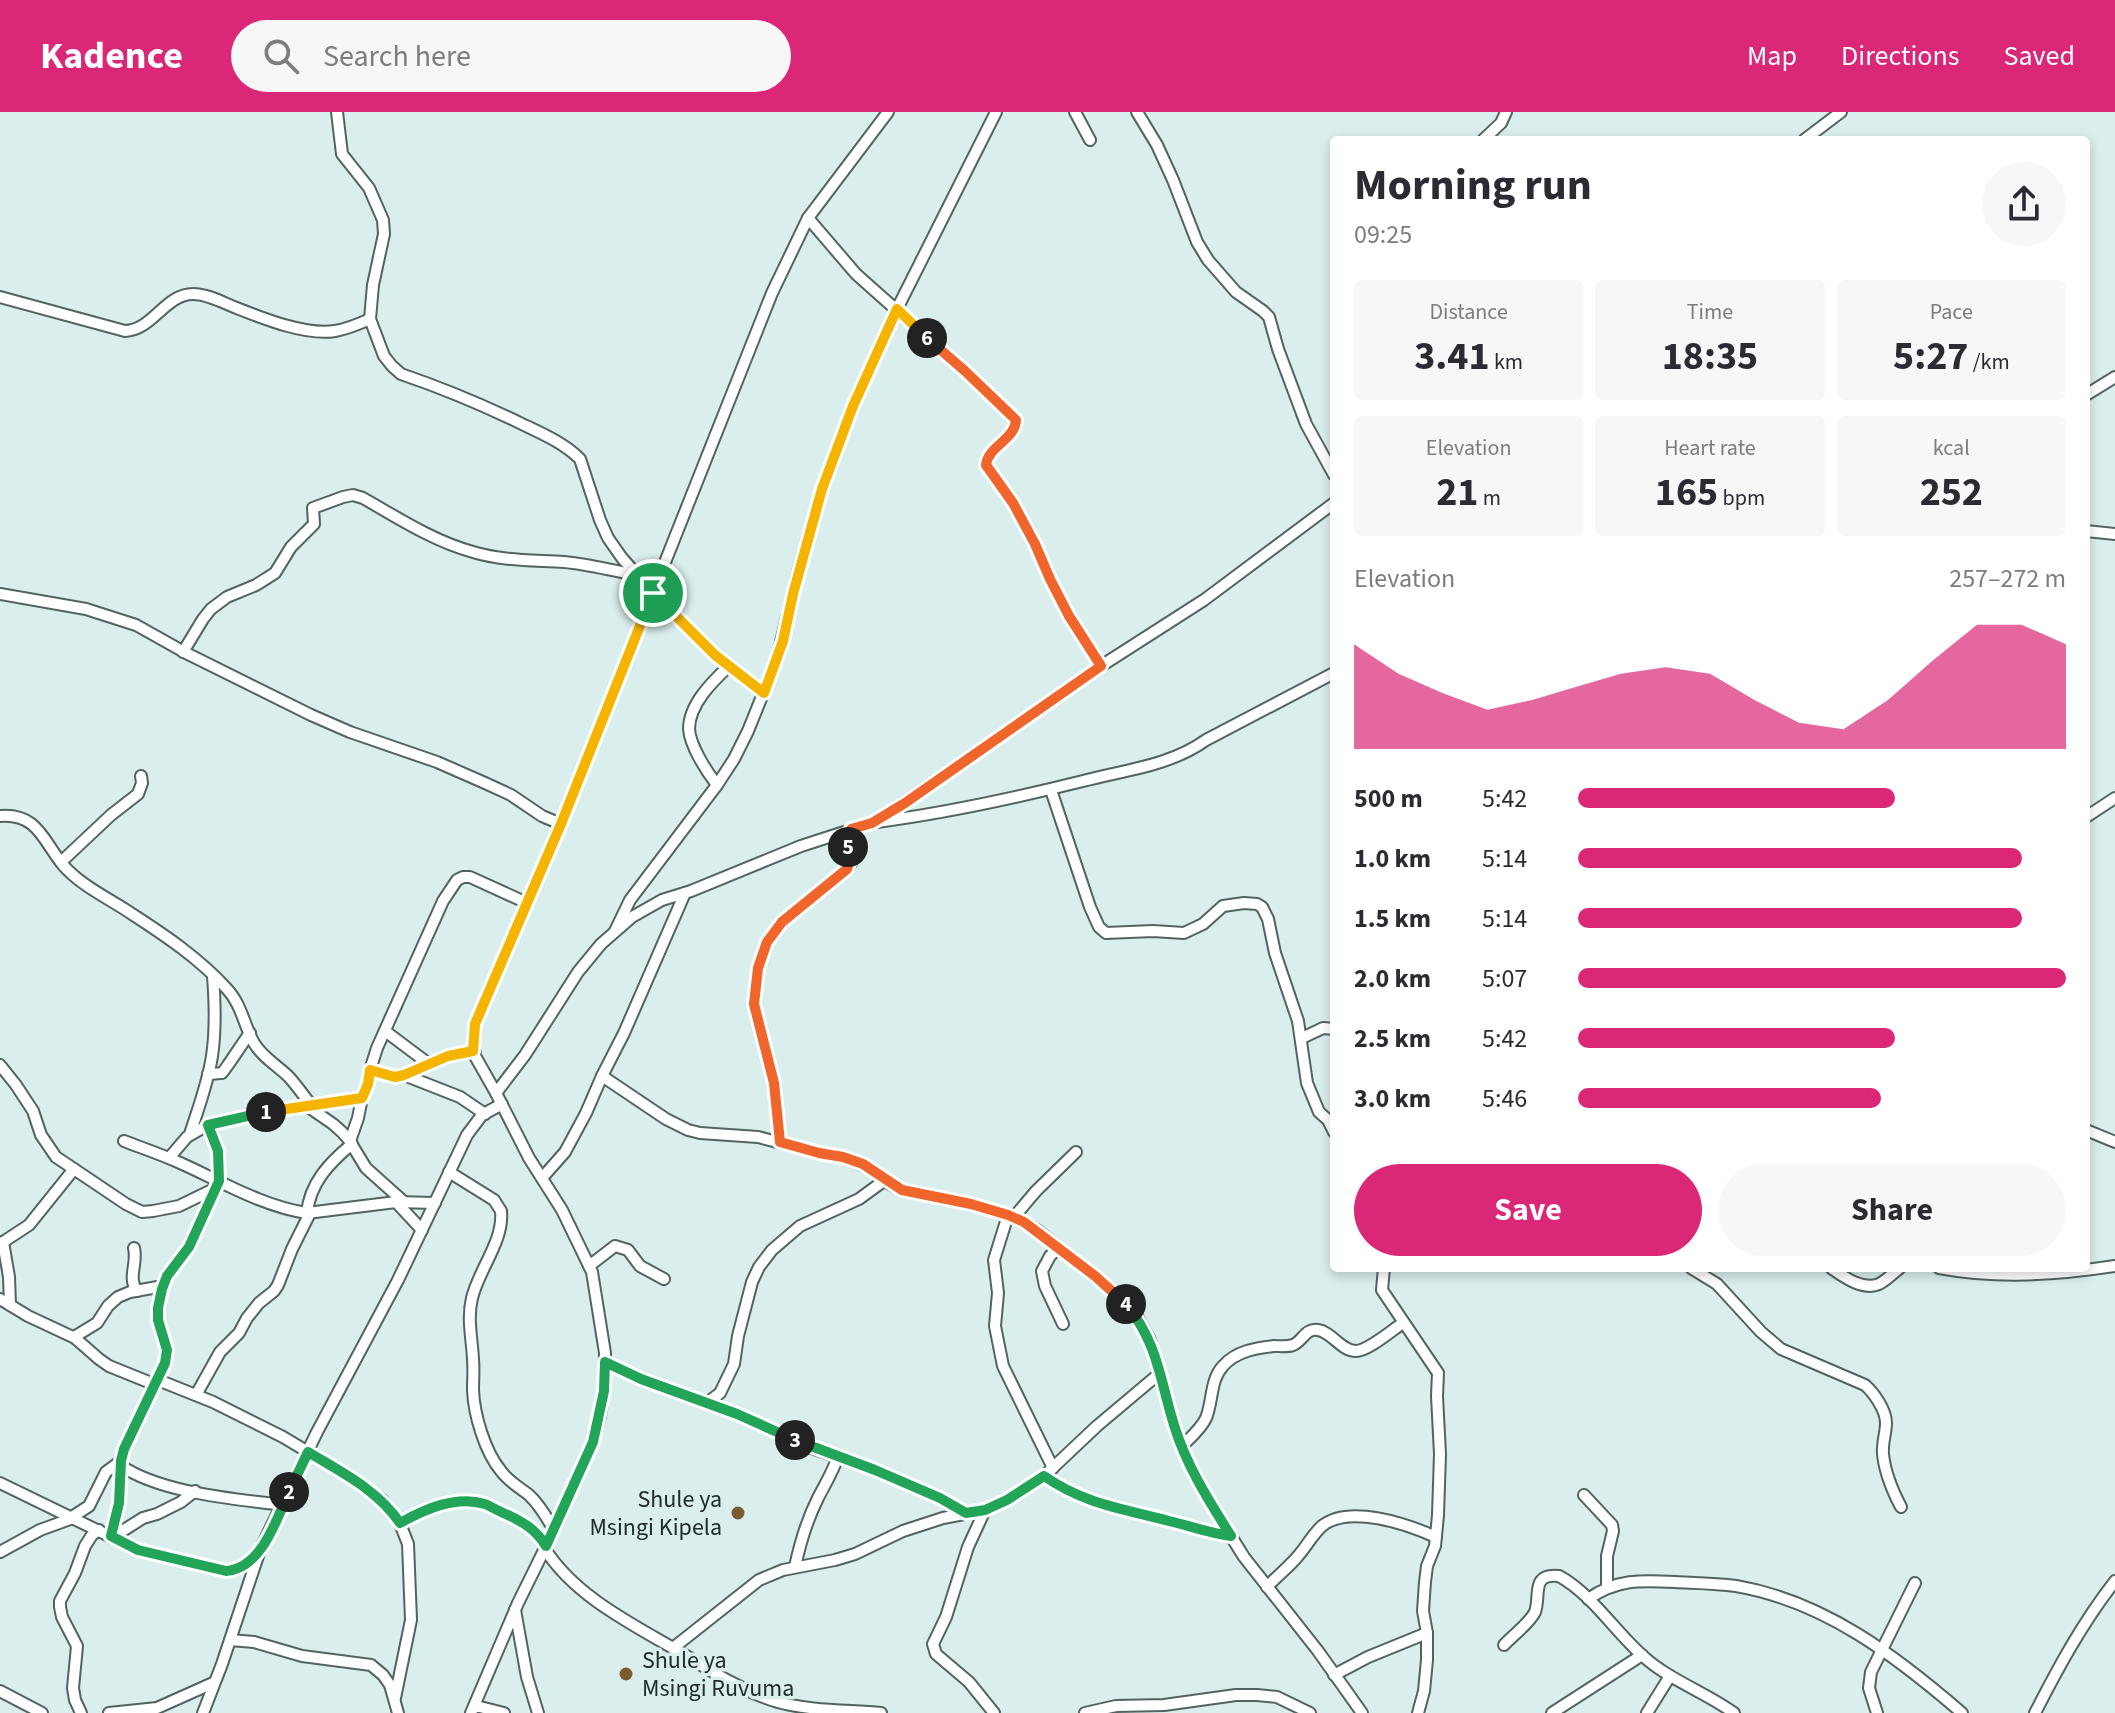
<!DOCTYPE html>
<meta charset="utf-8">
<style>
body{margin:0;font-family:"Source Sans 3",sans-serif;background:#f7f7f7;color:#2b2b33;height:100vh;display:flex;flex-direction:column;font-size:30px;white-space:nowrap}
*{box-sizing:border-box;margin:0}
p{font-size:26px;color:#7c7c81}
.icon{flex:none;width:44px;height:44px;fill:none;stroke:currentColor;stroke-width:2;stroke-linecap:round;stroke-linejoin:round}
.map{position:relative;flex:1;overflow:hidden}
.panel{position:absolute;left:1330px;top:24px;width:760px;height:1136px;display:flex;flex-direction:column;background:#fff;border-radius:8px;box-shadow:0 4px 12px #0003}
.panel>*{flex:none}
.pin{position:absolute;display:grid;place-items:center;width:68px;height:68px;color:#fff;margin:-34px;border:4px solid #fff;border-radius:50%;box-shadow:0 2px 8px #0007}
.km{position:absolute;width:40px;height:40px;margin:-20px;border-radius:50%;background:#222;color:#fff;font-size:22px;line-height:40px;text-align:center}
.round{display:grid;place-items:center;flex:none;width:84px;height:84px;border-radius:42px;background:#f7f7f7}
.overview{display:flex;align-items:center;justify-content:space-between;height:136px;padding:0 24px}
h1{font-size:44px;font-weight:700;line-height:60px}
.figures{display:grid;grid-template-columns:repeat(3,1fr);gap:12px;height:136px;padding:8px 24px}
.figures div{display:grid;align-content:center;border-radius:8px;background:#f7f7f7;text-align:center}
.figures b{font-size:40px;font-weight:700}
.figures small{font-size:22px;font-weight:400}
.figures p{font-size:22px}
.chart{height:224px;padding:16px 24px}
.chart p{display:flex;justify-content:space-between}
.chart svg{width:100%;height:144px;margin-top:8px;fill:#db2777;opacity:.7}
.cta{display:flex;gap:16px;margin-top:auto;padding:16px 24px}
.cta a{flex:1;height:92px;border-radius:48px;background:#db2777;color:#fff;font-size:32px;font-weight:700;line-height:92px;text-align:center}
.cta a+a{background:#f7f7f7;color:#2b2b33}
ul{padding:0 24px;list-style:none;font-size:26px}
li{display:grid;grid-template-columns:128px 96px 1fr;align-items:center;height:60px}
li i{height:20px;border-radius:10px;background:#db2777}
header{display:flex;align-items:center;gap:48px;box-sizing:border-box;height:112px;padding:0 40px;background:#db2777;color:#fff}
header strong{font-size:38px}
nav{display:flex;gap:44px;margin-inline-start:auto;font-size:28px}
.search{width:560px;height:72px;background:#f7f7f7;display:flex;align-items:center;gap:20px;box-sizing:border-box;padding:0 28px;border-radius:44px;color:#7c7c81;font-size:30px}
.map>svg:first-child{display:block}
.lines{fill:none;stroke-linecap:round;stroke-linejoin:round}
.minor-casing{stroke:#516462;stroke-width:14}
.minor{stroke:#fff;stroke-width:10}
.split-1-casing{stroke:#fff;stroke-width:16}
.split-2-casing{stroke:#fff;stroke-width:16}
.split-3-casing{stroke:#fff;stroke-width:16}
.split-4-casing{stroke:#fff;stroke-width:16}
.split-5-casing{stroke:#fff;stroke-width:16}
.split-6-casing{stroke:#fff;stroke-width:16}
.split-7-casing{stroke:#fff;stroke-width:16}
.split-1{stroke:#f5b400;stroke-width:10}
.split-2{stroke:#22a559;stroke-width:10}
.split-3{stroke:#22a559;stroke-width:10}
.split-4{stroke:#22a559;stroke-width:10}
.split-5{stroke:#f0652b;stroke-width:10}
.split-6{stroke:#f0652b;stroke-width:10}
.split-7{stroke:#f5b400;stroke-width:10}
.poi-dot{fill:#7a5b30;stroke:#d9eeed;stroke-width:3}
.labels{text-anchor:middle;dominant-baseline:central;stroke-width:7;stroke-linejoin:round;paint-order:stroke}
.poi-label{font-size:24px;fill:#232b2a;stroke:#d9eeed;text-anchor:end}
</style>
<header>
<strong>Kadence</strong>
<div class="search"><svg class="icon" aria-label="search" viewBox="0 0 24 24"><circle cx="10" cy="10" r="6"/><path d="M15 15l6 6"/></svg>Search here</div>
<nav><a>Map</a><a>Directions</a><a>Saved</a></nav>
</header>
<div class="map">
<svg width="2115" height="1601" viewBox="0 0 2115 1601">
<rect width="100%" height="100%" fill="#d9eeed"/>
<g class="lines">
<defs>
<g id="minor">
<path d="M 337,0 L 342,42 L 369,76 L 383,108 L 384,122 L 373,173 L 370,207 L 384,244 L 392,254 L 401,262 C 442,276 483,293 522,312 C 543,322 564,331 580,347 L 600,408 L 608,426 L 622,446 L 653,481 L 715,543 L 764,581"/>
<polyline points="1075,0 1090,28"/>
<polyline points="1137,0 1157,33 1173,68 1197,130 1208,148 1236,180 1263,199 1269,205 1278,237 1306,312 1334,363"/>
<polyline points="1483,28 1501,11 1506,0"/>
<polyline points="1804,28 1841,0"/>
<path d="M 808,106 L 856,162 L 965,259 L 1016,308 C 1015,328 988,334 986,353 L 1013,391 L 1035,432 L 1050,467 L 1069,504 L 1101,554"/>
<path d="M 0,185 L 125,219 C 153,218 165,182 193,182 C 207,182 222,190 234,195 C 262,206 306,224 335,219 C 347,217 359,212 370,207"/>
<polyline points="2086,283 2115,265"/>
<polyline points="2086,419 2115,422"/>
<polyline points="0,482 86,497 136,513 186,541 311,603 350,620 437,650 485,671 511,683 542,704 561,712"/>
<path d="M 183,540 L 203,507 L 211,497 L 227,485 L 256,473 L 275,461 L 291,435 L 314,412 L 313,396 L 343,385 L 353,383 L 363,386 C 398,406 433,429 473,440 C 503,449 533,448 564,450 C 589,452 612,459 637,463"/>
<path d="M 717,673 C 707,660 690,634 689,617 C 689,592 713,569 729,554"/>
<polyline points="1051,678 1090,795 1099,815 1106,821 1153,819 1184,821 1203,812 1223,794 1244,791 1257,792 1262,795 1268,807 1275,841 1298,909 1307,971 1319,1000 1328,1008 1334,1020"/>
<path d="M 0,704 C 38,701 43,729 63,753 C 81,774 110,787 132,802 C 166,824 200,847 227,877 C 242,893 244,914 254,931 C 262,945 278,954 289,965 C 297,974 304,984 312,994"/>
<polyline points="2086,705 2115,686"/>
<path d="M 877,710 C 946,701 1015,686 1083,669 C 1124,658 1170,654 1206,628 L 1334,561"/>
<polyline points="61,750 111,703 138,682 142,671 141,664"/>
<polyline points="615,819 630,788 717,673 734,647 748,619 777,547 798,460 822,377 853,294 891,209 996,0"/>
<polyline points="385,919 429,952"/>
<polyline points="1302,926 1323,916 1334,917"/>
<polyline points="0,953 16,973 33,999 41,1023 56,1045 126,1092 142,1100 153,1099 179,1094 216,1076"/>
<polyline points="370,958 377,936 443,789 457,768 463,765 470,765 527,791"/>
<path d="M 208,962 C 209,962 221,961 222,961 C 224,960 245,927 250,921"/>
<polyline points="404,963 460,985 485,1002"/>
<polyline points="602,964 666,1007 688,1018 700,1021 758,1025 819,1041 843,1045 872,1057 890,1072 902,1078 971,1092 1008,1103 1024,1110 1038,1119 1121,1186 1138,1206 1150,1228 1174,1315 1186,1345 1211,1392 1244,1445 1318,1539 1362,1601"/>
<polyline points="496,981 525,943 578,860 601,832 632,805 662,788 691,779 801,734 872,711 889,701 1101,554 1204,488 1334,391"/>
<polyline points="307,994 333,1012 342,1020 349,1028 366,1056 404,1090"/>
<polyline points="2086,1018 2115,1030"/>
<path d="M 190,1022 C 198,997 208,971 212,944 C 216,918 215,890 213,864"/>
<path d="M 124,1029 C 142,1036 160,1042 178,1050 C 219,1068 261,1094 307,1101 L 396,1090 L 435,1091"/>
<polyline points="350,1029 358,1006 362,986"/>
<polyline points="780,1030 774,971 754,892 758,856 767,830 782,810 847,757 851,751 847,734 851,717"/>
<polyline points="169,1046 187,1025 206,1014 253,1002 362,986 368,972 370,958 395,965 404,963 448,944 473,939"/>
<path d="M 449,1060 L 494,1088 L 501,1099 C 504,1129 479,1157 472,1186 C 467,1206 472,1227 473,1247 C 474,1258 473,1268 473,1278 C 474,1303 485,1340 501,1359 C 508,1369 519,1375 529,1383 C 540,1393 547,1406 554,1418"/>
<polyline points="542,1066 565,1040 586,1001 602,964 624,921 685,781"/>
<polyline points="396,1090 422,1118"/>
<path d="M 307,1101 C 310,1071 329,1051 352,1032"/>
<polyline points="1008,1103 994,1148 998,1181 995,1214 1003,1254 1053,1356"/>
<polyline points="1014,1105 1036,1079 1076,1040"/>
<polyline points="3,1130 9,1165 10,1193"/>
<polyline points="0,1132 29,1113 74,1057"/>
<path d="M 134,1136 C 138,1152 127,1165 137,1179"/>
<polyline points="1058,1136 1050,1144 1042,1159 1045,1174 1063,1212"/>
<polyline points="589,1154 615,1134 628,1138 640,1154 664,1167"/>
<polyline points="1384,1156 1382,1178 1438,1261 1437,1284 1440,1342 1438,1403 1435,1434 1427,1454 1425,1470 1423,1499 1427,1521 1427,1548 1424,1579 1418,1601"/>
<path d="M 1691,1156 L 1717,1172 L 1761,1220 L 1781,1237 L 1865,1273 C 1874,1281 1886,1298 1886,1311 C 1886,1321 1882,1331 1883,1342 C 1885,1362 1892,1378 1901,1395"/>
<path d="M 1831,1156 C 1844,1165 1863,1179 1879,1172 C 1887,1168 1893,1161 1900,1156"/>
<path d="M 1939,1156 C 1998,1167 2056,1163 2115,1154"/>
<polyline points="0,1187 28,1204 75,1226 99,1247 109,1254 156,1273"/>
<polyline points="74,1225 97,1211 108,1194 118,1185 130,1180 163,1174"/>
<polyline points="605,1250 641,1267 737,1302 817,1338 875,1358 940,1386 966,1401"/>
<polyline points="158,1268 213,1290 283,1325 348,1364 382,1388 399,1409 408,1432 411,1508 395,1586"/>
<polyline points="196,1283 220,1240 239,1221 247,1206 259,1191 274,1179 278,1173 292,1137 310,1101"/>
<polyline points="708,1290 720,1281 734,1252 738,1224 752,1170 759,1155 772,1138 800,1114 859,1087 885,1068"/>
<path d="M 1182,1334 C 1190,1326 1201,1317 1206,1306 C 1213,1289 1210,1268 1223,1254 C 1236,1239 1256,1236 1274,1234 C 1280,1234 1287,1235 1293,1233 C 1303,1229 1305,1216 1318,1218 C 1332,1220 1341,1239 1356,1239 C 1368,1239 1392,1218 1403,1211"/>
<path d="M 120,1353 C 160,1381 235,1387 283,1393"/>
<path d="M 1044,1364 C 1084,1392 1124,1398 1169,1409 C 1191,1414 1209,1422 1231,1424"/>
<path d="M 0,1371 L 138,1438 L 226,1459 C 240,1458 247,1453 256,1443"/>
<polyline points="1584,1383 1612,1413 1613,1419 1607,1444 1607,1476"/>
<polyline points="985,1398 968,1435 946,1505 933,1532 936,1542 969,1570 994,1601"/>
<polyline points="72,1405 89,1394 106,1360 121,1349"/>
<path d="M 400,1411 C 425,1397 456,1383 484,1392 C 492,1395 500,1400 508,1403 C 525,1411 536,1418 546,1434"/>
<polyline points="111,1421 124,1418 143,1406 157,1402 181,1390 195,1379"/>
<polyline points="111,1424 119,1391 121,1349 124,1337 165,1251 167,1238 158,1208 158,1196 162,1177 167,1164 189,1135 219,1069 218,1039 208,1013"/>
<path d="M 545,1437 C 576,1486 636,1514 685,1543 C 714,1561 744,1580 778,1590 C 810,1599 848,1598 881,1601"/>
<polyline points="0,1440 40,1418 73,1406"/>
<path d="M 795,1455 C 800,1431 807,1408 818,1386 C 825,1372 833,1360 838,1344"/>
<path d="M 1267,1475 C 1277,1464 1289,1455 1298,1444 C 1307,1434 1312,1423 1322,1414 C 1349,1392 1407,1412 1436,1425"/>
<path d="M 1588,1487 C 1617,1467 1640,1468 1675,1470 C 1695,1471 1715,1471 1736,1474 C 1824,1489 1896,1544 1962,1601"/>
<polyline points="515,1498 527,1565 538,1601"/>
<polyline points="230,1528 254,1530 302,1544 371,1553 383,1563 390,1573 398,1601"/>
<path d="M 1504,1533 C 1513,1523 1529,1512 1535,1500 C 1541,1484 1530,1461 1559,1464 C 1592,1482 1616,1521 1644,1545 C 1671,1569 1705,1580 1734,1601"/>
<polyline points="673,1536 759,1468 783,1458 835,1448 855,1442 903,1419 943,1406 985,1398 1007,1388 1044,1364 1097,1314 1160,1261"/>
<polyline points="1334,1563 1368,1545 1427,1521"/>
<polyline points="0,1579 42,1601"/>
<polyline points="474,1595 480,1595 504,1601"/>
<polyline points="81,1601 75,1588 73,1576 77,1534 62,1505 60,1495 60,1489 75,1461 85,1434 92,1423 99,1418"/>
<polyline points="109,1601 157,1596 213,1571"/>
<polyline points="203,1601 222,1552 260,1438 317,1320 398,1168 467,1023 482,1003 502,992"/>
<polyline points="471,1601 518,1491 554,1418 593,1330 600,1304 604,1279 605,1241 592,1160 562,1098 529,1046 496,981 475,944 473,925 475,912 561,712 772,181 808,106 888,0"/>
<polyline points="1085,1601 1116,1594 1164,1593 1236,1583 1257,1583 1277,1585 1310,1601"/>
<polyline points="1552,1601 1642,1543"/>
<polyline points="1647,1601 1670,1564"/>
<polyline points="1877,1601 1869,1576 1871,1560 1915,1471"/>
<path d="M 2035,1601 C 2059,1554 2083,1510 2115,1469"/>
</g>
</defs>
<use href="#minor" class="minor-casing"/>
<use href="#minor" class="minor"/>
</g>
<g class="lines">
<defs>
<polyline id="split-1" points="266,1000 362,986 368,972 370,958 395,965 404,963 448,944 473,939 475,912 561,712 653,481"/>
<path id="split-2" d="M 266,1000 L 208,1013 L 218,1039 L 219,1069 L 189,1135 L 167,1164 L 162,1177 L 158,1196 L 158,1208 L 167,1238 L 165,1251 L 124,1337 L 121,1349 L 119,1391 L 111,1424 L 138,1438 L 226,1459 C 262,1456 276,1408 289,1380"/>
<path id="split-3" d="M 289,1380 L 308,1340 C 341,1360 378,1378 400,1411 C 425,1397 456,1383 485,1392 C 492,1395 500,1400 508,1403 C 525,1411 536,1418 546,1434 L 593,1330 L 604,1279 L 605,1250 L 641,1267 L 737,1302 L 795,1328"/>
<path id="split-4" d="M 795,1328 L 875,1358 L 940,1386 L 966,1401 L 985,1398 L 1007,1388 L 1044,1364 C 1084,1392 1124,1397 1169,1409 C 1190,1414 1209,1421 1231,1424 C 1209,1389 1186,1353 1174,1313 C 1160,1268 1158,1231 1126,1192"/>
<polyline id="split-5" points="848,735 851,746 847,757 782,810 767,830 758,856 754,892 774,971 780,1030 819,1041 843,1045 863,1052 902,1078 971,1092 1008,1103 1024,1110 1095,1164 1126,1192"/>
<path id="split-6" d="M 848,735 L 851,717 L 872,711 L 905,691 L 1101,554 L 1069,504 L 1050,467 L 1035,432 L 1013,391 L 986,353 C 988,334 1015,328 1016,308 L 965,259 L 927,226"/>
<polyline id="split-7" points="653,481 715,543 764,581 783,529 793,482 822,377 853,294 897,197 927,226"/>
</defs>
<use href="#split-1" class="split-1-casing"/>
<use href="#split-2" class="split-2-casing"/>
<use href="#split-3" class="split-3-casing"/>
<use href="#split-4" class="split-4-casing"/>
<use href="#split-5" class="split-5-casing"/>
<use href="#split-6" class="split-6-casing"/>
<use href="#split-7" class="split-7-casing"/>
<use href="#split-1" class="split-1"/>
<use href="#split-2" class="split-2"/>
<use href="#split-3" class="split-3"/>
<use href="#split-4" class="split-4"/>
<use href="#split-5" class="split-5"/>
<use href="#split-6" class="split-6"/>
<use href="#split-7" class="split-7"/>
</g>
<g class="poi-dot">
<circle cx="738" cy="1401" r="8"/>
<circle cx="626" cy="1562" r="8"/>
</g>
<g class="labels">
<g class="poi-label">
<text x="722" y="1387">Shule ya<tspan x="722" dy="28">Msingi Kipela</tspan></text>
<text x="642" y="1548" text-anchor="start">Shule ya<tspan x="642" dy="28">Msingi Ruvuma</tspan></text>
</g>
</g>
</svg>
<div class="pin" style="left:653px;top:481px;background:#1e9e55"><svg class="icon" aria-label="arrive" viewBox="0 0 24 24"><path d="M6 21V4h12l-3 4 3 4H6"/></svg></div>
<b class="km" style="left:266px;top:1000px">1</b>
<b class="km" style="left:289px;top:1380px">2</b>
<b class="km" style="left:795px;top:1328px">3</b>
<b class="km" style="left:1126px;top:1192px">4</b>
<b class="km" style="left:848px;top:735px">5</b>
<b class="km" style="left:927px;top:226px">6</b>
<section class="panel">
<div class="overview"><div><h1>Morning run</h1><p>09:25</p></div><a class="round"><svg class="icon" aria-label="share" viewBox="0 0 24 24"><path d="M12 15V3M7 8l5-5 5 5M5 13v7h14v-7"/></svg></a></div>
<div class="figures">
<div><p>Distance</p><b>3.41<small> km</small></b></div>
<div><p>Time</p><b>18:35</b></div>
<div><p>Pace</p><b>5:27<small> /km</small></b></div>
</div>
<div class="figures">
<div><p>Elevation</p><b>21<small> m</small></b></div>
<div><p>Heart rate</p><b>165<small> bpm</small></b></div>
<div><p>kcal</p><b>252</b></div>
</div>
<div class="chart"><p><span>Elevation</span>257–272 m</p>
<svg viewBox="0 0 160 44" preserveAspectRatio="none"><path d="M0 44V12L10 21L20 27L30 32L40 29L50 25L60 21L70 19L80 21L90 29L100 36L110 38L120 29L130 17L140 6L150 6L160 12V44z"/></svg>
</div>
<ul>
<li><b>500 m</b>5:42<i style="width:65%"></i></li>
<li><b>1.0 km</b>5:14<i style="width:91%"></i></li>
<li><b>1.5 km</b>5:14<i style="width:91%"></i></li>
<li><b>2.0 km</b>5:07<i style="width:100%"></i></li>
<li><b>2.5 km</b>5:42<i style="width:65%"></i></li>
<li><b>3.0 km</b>5:46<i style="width:62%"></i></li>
</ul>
<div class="cta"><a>Save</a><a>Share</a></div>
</section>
</div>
